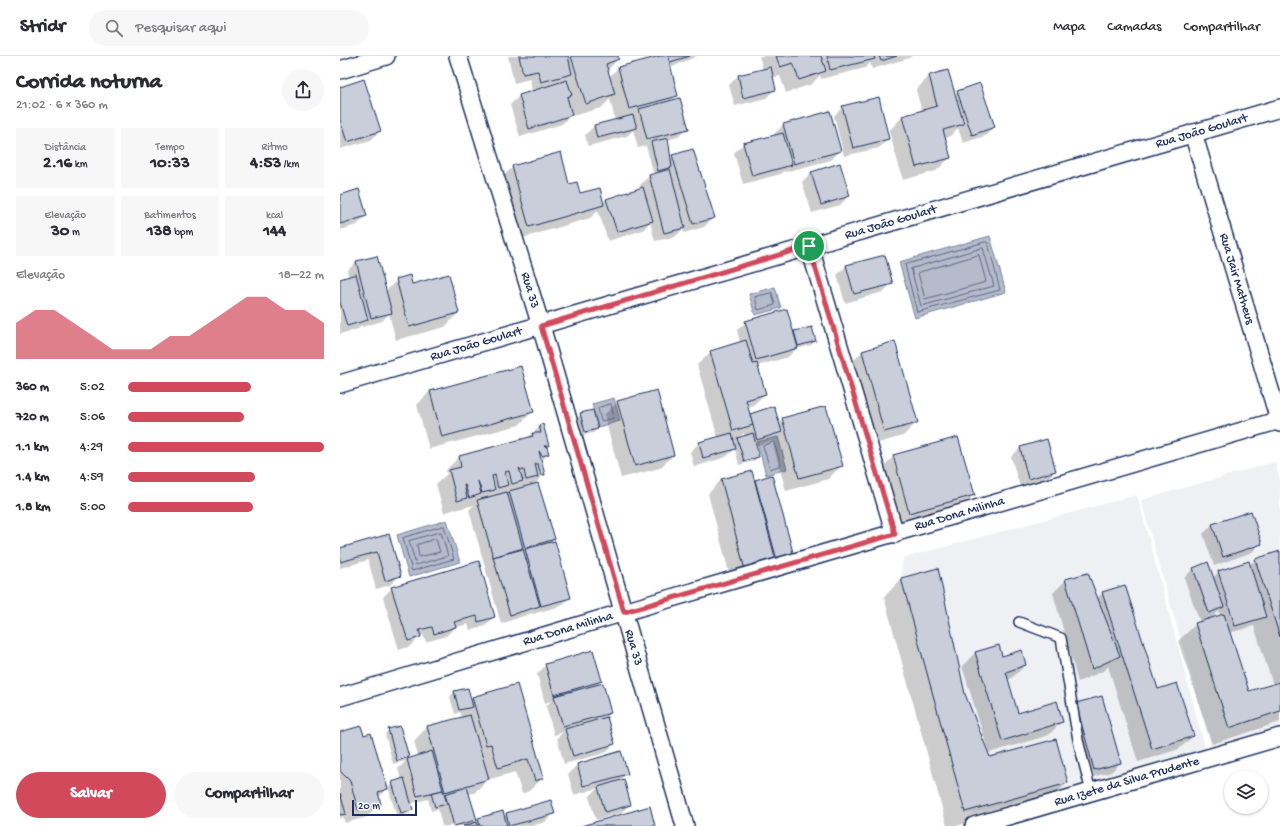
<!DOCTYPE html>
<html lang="pt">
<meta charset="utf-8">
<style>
body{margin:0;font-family:"Gochi Hand",sans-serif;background:#f7f7f7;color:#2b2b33;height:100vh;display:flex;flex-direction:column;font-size:15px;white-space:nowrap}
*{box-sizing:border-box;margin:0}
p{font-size:13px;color:#7c7c81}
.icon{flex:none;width:22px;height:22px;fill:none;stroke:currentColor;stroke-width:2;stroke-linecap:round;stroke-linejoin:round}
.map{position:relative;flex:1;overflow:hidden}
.sheet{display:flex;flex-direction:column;background:#fff;width:340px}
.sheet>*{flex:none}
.buttons{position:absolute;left:884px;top:714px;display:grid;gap:8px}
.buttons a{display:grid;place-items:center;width:44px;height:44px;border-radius:50%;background:#fff;box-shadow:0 1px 3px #0004;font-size:20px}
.scale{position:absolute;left:12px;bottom:10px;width:65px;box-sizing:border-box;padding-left:4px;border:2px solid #1b2f5e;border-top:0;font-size:11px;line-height:14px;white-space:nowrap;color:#1b2f5e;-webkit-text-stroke:3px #fff;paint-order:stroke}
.pin{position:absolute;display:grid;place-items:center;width:34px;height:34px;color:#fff;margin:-17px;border:2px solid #fff;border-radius:50%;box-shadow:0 1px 4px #0007}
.round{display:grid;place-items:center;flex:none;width:42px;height:42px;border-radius:21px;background:#f7f7f7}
.overview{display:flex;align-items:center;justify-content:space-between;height:68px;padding:0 16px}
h1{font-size:22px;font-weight:800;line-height:30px}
.figures{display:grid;grid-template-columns:repeat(3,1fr);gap:6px;height:68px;padding:4px 16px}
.figures div{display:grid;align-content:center;border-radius:0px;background:#f7f7f7;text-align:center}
.figures b{font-size:17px;font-weight:800}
.figures small{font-size:11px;font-weight:400}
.figures p{font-size:11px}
.chart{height:112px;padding:8px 16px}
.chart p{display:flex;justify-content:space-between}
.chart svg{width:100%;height:72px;margin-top:4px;fill:#d1495b;opacity:.7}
.button{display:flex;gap:8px;margin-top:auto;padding:8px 16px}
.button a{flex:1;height:46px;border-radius:24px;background:#d1495b;color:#fff;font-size:16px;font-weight:800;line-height:46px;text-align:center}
.button a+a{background:#f7f7f7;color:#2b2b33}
ul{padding:0 16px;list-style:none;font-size:13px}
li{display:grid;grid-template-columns:64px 48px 1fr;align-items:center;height:30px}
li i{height:10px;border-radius:5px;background:#d1495b}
header{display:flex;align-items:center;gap:24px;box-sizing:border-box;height:56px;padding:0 20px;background:#fff;border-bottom:1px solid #e1e1e2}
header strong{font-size:19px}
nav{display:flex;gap:22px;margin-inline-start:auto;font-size:14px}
.search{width:280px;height:36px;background:#f7f7f7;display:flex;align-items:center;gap:10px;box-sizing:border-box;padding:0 14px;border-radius:22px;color:#7c7c81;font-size:15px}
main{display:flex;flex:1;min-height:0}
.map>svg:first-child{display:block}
.built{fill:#eff0f4}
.water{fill:#b5bbca;stroke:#77839f}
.shadow{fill:#0003;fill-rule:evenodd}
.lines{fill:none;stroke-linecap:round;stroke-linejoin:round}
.shore{stroke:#596789;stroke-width:1}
.building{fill:#caceda;stroke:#1b2f5e}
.lane-casing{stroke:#1b2f5e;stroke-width:12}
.street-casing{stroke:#1b2f5e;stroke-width:20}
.lane{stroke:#fff;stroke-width:9}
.street{stroke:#fff;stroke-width:17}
.route-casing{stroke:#fff;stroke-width:8}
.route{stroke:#d1495b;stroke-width:5}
.labels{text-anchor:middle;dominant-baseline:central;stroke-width:3;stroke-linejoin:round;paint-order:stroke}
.street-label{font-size:13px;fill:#1b2f5e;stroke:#fff}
</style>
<header>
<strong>Stridr</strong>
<div class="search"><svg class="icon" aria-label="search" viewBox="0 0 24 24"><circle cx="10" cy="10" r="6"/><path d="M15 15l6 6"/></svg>Pesquisar aqui</div>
<nav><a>Mapa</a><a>Camadas</a><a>Compartilhar</a></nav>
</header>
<main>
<section class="sheet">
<div class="overview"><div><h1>Corrida noturna</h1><p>21:02 · 6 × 360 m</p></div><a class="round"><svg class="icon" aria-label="share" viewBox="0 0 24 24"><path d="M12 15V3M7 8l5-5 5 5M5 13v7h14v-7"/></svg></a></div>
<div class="figures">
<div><p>Distância</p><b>2.16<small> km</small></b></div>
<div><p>Tempo</p><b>10:33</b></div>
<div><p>Ritmo</p><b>4:53<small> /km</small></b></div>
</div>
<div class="figures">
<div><p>Elevação</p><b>30<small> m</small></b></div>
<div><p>Batimentos</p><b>138<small> bpm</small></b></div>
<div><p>kcal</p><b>144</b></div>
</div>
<div class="chart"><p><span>Elevação</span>18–22 m</p>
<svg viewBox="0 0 160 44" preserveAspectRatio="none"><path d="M0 44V22L10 14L20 14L30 22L40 30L50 38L60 38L70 38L80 30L90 30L100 22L110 14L120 6L130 6L140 14L150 14L160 22V44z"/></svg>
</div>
<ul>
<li><b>360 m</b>5:02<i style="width:63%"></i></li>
<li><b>720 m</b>5:06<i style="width:59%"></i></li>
<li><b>1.1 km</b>4:29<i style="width:100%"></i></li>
<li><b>1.4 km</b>4:59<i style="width:65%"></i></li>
<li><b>1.8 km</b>5:00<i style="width:64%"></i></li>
</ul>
<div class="button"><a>Salvar</a><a>Compartilhar</a></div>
</section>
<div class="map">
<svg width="940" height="770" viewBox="0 0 940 770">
<rect width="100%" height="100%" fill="#fff"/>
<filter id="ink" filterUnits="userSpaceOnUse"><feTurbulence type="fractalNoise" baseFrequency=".025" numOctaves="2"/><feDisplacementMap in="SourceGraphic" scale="8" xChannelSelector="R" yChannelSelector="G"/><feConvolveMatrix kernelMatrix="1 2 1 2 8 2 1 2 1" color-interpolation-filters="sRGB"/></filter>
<g filter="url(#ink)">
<g class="built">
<polygon points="935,406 940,425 940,671 871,691 801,444"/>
<polygon points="797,439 866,695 632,758 625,756 561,522 563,502"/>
</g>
<g class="water">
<polygon points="650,180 666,236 575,262 559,206"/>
<polygon points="435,231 441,252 415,259 409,238"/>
<polygon points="274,342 280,365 258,371 252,348"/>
<polygon points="438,381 447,413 426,419 417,386"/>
<polygon points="107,464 120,506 69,521 57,479"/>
</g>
<g class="shadow">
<polygon points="168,0 277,0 278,3 267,15 269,21 278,12 317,2 317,0 357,0 330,12 337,39 330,46 347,72 338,81 327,84 330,103 353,94 373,162 364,171 344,177 343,173 335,181 315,185 310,166 303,174 268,185 258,154 250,162 176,184 159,124 173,111 229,129 239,138 263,147 266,143 301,132 300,129 309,120 314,119 306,90 298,92 293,74 287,80 248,90 245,79 254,70 275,64 270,43 261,52 232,60 232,58 222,68 180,81 170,49 179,40 192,36 190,23 174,27"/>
<polygon points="419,0 572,0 569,2 532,13 530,7 525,12 481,23 480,19 472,28 446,37 440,20 432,22 435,33 426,42 395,50 389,29 398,20 423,14"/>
<polygon points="589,20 615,39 618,36 654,71 645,80 623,87 618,72 609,81 604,83 610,102 596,115 563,124 549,75 562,61 582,56 576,34"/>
<polygon points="0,32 40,75 31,84 0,93"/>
<polygon points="503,51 548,83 539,92 504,100 494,60"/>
<polygon points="443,69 500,95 491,104 445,116 444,115 441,118 403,128 394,97 403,88 435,80 434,78"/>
<polygon points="471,117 509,140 500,149 472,157 462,126"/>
<polygon points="0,140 26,160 17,169 0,174"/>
<polygon points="544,200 552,227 543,236 505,247 497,219 506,210"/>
<polygon points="16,206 45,236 57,224 71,229 118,257 105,271 56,284 49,258 42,265 22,271 22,269 18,273 0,278 0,224 9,221 7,215"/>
<path d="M 406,266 L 453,278 L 455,276 L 475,285 L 471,289 L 456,293 L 448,301 L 417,310 L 425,338 L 411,351 L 407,352 L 409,359 L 434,351 L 439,367 L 443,363 L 502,409 L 488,423 L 446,435 L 432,385 L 415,390 L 418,400 L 414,405 L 399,409 L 395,393 L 386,401 L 354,411 L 350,396 L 359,387 L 378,382 L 357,309 L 371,296 L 400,287 L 397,274 ZM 404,377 L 405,380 L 398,382 Z"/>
<polygon points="522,296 576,367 563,380 531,389 509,309"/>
<polygon points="90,335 192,356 179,369 89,393 77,349"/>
<polygon points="278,346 333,399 320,412 281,422 264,359"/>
<polygon points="241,358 257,373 253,377 241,380 237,362"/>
<polygon points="202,369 208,390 206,392 208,398 201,405 204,418 194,429 214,483 209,488 230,541 221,550 192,558 192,557 161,568 129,454 134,449 115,454 115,453 104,457 96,428 107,418 106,414 119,401 186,383"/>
<polygon points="707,384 715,415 706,424 680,431 671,401 680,392"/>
<polygon points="554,400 634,439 620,452 556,470 540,414"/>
<polygon points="381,424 414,427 416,425 453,500 392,527 368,438"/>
<polygon points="910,456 921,487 912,496 874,510 863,478 872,469"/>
<polygon points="48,479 59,520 50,529 36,533 28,504 0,512 0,493"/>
<path d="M 940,496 L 940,666 L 872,688 L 838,585 L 856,568 L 860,566 L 844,522 L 853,513 L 873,521 L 879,516 L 909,510 L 915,504 ZM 879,555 L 880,560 L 871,563 ZM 914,570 L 933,629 L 908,637 L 889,577 Z"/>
<polygon points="597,513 624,638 649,703 727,727 710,744 616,770 607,770 544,541 561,523"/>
<polygon points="726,524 757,542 763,537 817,634 853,680 839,693 798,706 768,610 765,614 738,626 713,537"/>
<polygon points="52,532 154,561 145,570 130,574 128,568 114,572 106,580 86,586 83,579 80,580 71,590 59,594 43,541"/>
<polygon points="635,597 662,601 685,609 672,622 667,624 678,658 722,665 709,679 649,697 622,610"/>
<polygon points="206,609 261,625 256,629 270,657 264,663 274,688 265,697 224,708 217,682 223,676 214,679 206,650 211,645 205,647 197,618"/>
<polygon points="176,629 203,722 189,735 182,738 175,716 147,724 134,737 128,738 136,766 138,763 163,761 166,758 214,757 205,766 192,770 102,770 98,753 91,755 88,743 70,748 72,754 68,758 57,761 48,731 39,741 40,747 27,761 5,767 3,760 0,763 0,677 47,733 52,727 61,723 58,713 66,705 53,708 45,678 49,674 68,701 65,704 78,700 74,685 87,671 122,662 120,656 115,658 110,641 114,636 130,645 133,642"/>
<polygon points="736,648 780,707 771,716 745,723 727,657"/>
<polygon points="237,709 287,717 278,726 290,748 281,757 256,764 249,741 258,732 234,739 228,718"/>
</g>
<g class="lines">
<g class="shore">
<polygon points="646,186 648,187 660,234 577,256 565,209"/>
<polygon points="643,192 654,230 581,250 571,213"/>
<polygon points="639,199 646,226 585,243 578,217"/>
<polygon points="432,237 435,249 418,254 415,241"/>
<polygon points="271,348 274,362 261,365 258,352"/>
<polygon points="434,386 441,409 430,413 423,390"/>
<polygon points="104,470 114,503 72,515 63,482"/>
<polygon points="101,476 108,500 76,509 69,485"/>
<polygon points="96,483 100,496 79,501 77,489"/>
</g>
</g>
<g class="building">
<polygon points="179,0 228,0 232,18 201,26 198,15 183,18"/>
<polygon points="231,0 278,0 279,3 266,8 275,38 246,48"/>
<polygon points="320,0 328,0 338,40 289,53 278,11"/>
<polygon points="328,0 350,0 330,6"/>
<polygon points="436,0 481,0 486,15 459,24 453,7 440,11"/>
<polygon points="487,0 534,0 535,3 490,14"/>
<polygon points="539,0 557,0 541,5"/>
<polygon points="431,11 436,34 403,42 398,19"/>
<polygon points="608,14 624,68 603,74 611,102 576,111 562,60 597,50 589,19"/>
<polygon points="24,23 41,75 7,86 0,64 0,31"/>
<polygon points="227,24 232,39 227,41 232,59 189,73 179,39"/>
<polygon points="640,27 655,71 632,79 617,35"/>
<polygon points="539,41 549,83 513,92 502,50"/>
<polygon points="340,42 349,73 307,83 299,53"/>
<polygon points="490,55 501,95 454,108 443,68"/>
<polygon points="293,59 297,72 257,82 254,69"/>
<polygon points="443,77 452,109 412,120 403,87"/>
<polygon points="328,82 332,111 318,115 311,86"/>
<polygon points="353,93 375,162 353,168 332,99"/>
<polygon points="221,96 229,128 237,126 240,137 260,132 264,149 189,171 172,110"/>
<polygon points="500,107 510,140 481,149 471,116"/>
<polygon points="330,113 345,172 324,177 309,119"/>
<polygon points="303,131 313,165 277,176 266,143"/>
<polygon points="19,133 27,160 0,168 0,139"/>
<polygon points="545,199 553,228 514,238 506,209"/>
<polygon points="37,200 52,257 31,262 16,205"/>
<polygon points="16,218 28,264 7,270 0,246 0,223"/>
<polygon points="109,218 119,257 69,271 56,223 70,219 72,228"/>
<polygon points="447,253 458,292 416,304 405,265"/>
<polygon points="472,271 476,285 458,290 454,275"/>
<polygon points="406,284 413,308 417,307 426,338 406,344 413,369 393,375 370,295"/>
<polygon points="555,285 578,367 544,376 522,295"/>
<polygon points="181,310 194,356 102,381 90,335"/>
<polygon points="317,334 334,399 295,410 277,345"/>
<polygon points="434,350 442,376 417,384 410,358"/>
<polygon points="486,350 503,410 459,422 442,362"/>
<polygon points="253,354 258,373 245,376 240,357"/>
<polygon points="203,368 209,390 204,390 207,391 209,398 202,400 199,395 205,419 201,419 198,408 195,408 198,421 186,424 184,414 181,414 179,412 183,425 172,428 169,415 165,416 168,429 158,432 155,419 152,420 155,434 142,437 138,425 141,438 129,442 125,429 124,429 127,442 117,445 109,414 121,411 119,400 193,380 192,377 201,377 199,369"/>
<polygon points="392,377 396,393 363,402 359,386"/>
<polygon points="413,377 419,401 404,405 397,382"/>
<polygon points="618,381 635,439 569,457 553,399"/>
<polygon points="707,383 716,415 688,423 680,391"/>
<polygon points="412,415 436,505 405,514 381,423"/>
<polygon points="432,419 454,500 437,504 415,424"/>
<polygon points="198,427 215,483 185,492 169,435"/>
<polygon points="167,436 183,492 153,501 137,444"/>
<polygon points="911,455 922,488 883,501 872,468"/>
<polygon points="49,478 61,520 45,525 37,496 0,506 0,492"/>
<polygon points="215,485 231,542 201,550 185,493"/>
<polygon points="183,493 200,550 170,559 153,501"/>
<polygon points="940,495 940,581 915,503"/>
<polygon points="139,505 155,561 138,566 137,560 114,566 116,571 94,578 92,571 79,574 81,581 68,585 51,531"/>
<polygon points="909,505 926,561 895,570 878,515"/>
<polygon points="868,506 884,551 869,557 853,512"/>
<polygon points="598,512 625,638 650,701 716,683 728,727 625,756 561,522"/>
<polygon points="748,517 780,600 752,613 725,523"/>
<polygon points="785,529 818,633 837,627 854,680 812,693 762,536"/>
<polygon points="884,558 909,635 940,626 940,655 889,672 855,567"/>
<polygon points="659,589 662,600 682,594 686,609 666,616 678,657 717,645 723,666 662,685 635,596"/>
<polygon points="253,594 262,625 214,639 205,608"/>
<polygon points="263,627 271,657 223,670 214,640"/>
<polygon points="177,628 204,722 195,725 188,703 158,712 151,688 146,689 132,641"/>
<polygon points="128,632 133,651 119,654 114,635"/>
<polygon points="762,640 781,707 754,714 736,647"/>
<polygon points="130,659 149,723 105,736 87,670"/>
<polygon points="267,661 275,688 233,700 225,673"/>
<polygon points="21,670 24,679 31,677 48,733 38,736 41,748 18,754 10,725 0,715 0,676"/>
<polygon points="60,670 69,701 57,705 48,673"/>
<polygon points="92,695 103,734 77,740 67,703"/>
<polygon points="281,695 288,718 243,730 237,708"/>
<polygon points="64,722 73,754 61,757 52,726"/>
<polygon points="284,723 291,749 265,756 258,731"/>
<polygon points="127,731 137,764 114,770 105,738"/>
<polygon points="103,734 107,748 95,751 91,737"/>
<polygon points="0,737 6,758 0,759"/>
<polygon points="211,744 215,758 169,770 166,757"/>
<polygon points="310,750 315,770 241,770"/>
<polygon points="163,755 167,770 140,770 138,762"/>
<polygon points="137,766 138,770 123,770"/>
</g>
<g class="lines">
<defs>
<polyline id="lane" points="679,566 721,582 738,684 751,736"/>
<g id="street">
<path id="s1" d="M 118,0 L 201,270 L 345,770"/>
<polyline points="0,14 46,0"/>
<path id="s2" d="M 853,77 L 940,367"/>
<polyline points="469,189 555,478"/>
<path id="s3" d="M 0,328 L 940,52"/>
<path id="s4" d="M 0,641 L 311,548 L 940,364"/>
<path id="s5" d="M 634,770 L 940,681"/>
</g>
</defs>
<use href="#lane" class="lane-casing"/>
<use href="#street" class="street-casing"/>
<use href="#lane" class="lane"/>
<use href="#street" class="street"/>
</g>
</g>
<g class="lines" filter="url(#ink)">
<defs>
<polygon id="route" points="469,190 555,478 284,556 201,270"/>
</defs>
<use href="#route" class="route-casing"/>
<use href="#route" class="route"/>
</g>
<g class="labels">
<g class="street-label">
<text stroke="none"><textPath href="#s3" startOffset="898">Rua João Goulart</textPath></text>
<text stroke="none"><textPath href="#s3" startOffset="574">Rua João Goulart</textPath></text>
<text stroke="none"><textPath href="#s2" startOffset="152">Rua Jair Matheus</textPath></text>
<text stroke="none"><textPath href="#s1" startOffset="245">Rua 33</textPath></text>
<text stroke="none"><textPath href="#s3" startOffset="142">Rua João Goulart</textPath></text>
<text stroke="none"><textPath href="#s4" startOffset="646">Rua Dona Milinha</textPath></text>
<text stroke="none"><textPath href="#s4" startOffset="238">Rua Dona Milinha</textPath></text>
<text stroke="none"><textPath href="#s1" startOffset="617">Rua 33</textPath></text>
<text stroke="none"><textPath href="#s5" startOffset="159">Rua Izete da Silva Prudente</textPath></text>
</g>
</g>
</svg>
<div class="buttons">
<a><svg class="icon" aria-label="layers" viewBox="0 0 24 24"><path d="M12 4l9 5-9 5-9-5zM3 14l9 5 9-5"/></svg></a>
</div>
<div class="scale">20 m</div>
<div class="pin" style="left:469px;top:190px;background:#1e9e55"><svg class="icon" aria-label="arrive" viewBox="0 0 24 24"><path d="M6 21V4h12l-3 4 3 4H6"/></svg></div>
</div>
</main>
